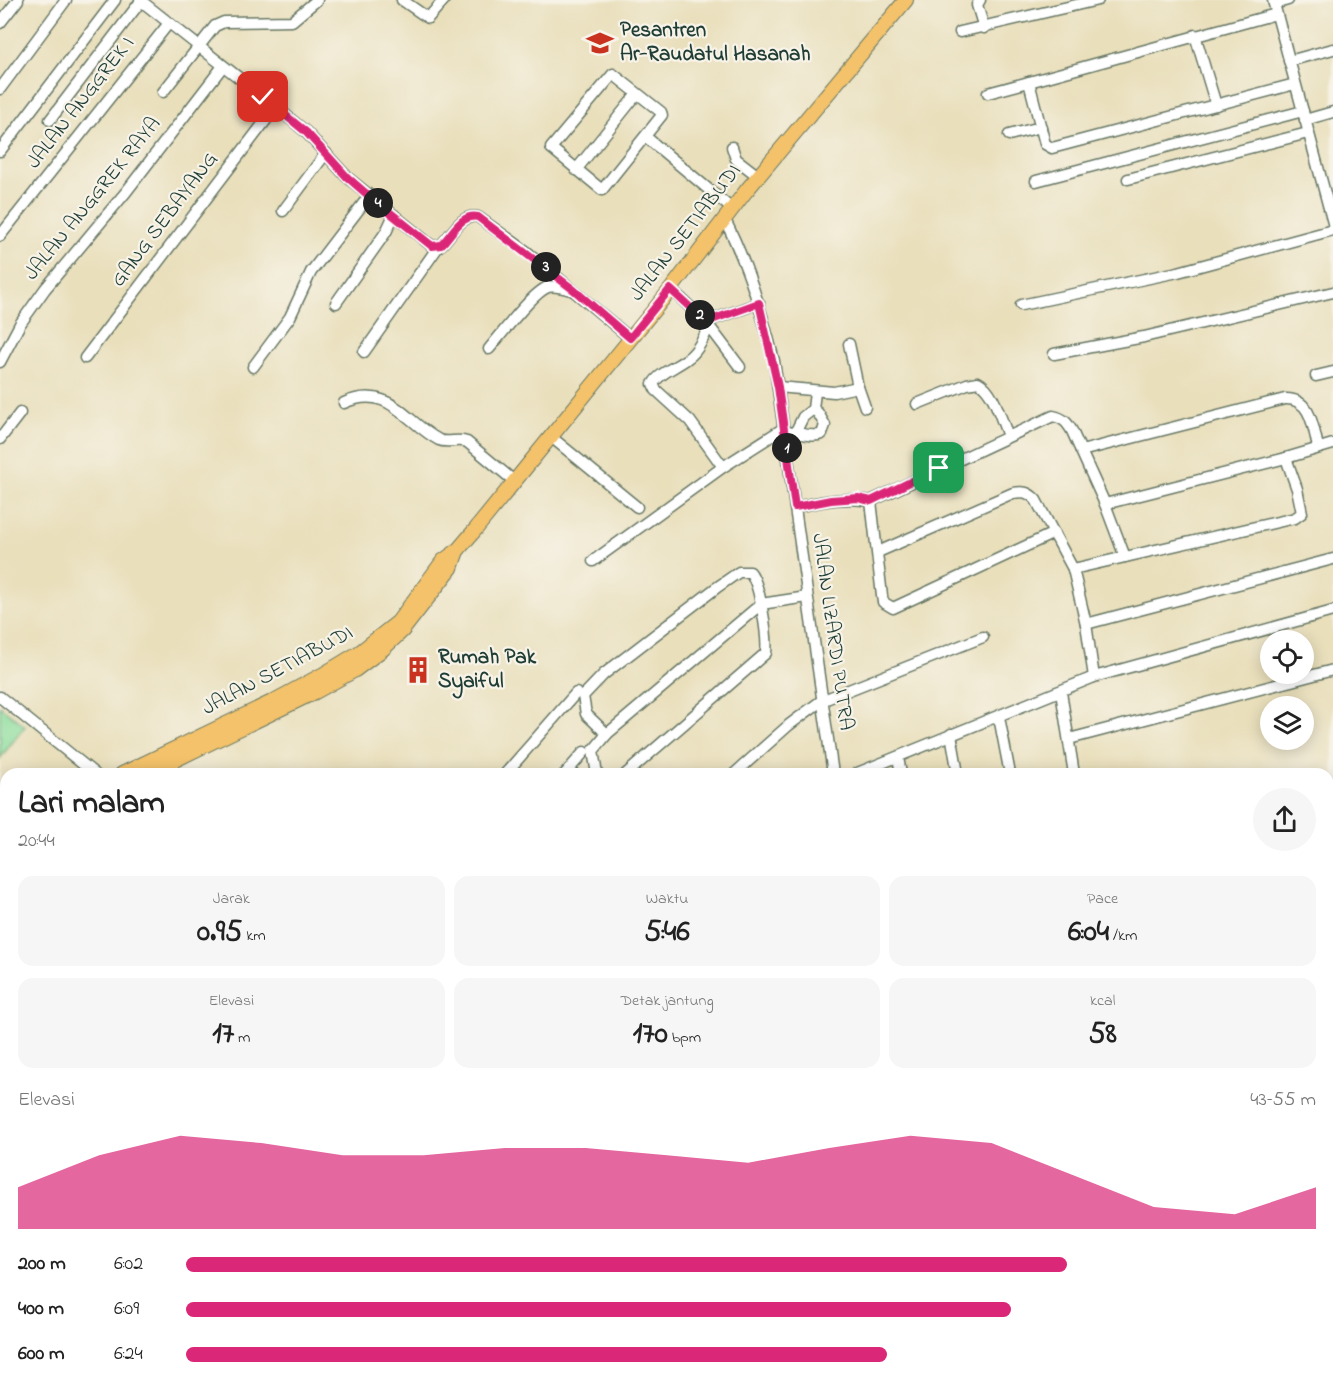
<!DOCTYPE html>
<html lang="id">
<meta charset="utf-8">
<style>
body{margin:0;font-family:"Indie Flower",sans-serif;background:#f6f6f6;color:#222;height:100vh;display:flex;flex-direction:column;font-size:22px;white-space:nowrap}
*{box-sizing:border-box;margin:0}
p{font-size:20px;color:#767676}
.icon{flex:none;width:33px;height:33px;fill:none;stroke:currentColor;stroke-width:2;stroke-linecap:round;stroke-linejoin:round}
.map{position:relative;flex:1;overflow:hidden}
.panel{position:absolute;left:0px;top:768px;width:1334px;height:622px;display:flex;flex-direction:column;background:#fff;border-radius:18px 18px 0 0;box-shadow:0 3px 15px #0003}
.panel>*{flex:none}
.tools{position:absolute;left:1260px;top:630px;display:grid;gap:12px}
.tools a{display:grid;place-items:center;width:54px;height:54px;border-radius:50%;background:#fff;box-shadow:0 3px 15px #0003;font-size:30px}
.pin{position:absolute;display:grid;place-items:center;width:51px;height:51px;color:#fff;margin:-26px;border-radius:12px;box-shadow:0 3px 9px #0006}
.km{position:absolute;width:30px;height:30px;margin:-15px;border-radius:50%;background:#222;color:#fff;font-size:16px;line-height:30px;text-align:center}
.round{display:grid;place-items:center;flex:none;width:63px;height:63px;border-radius:32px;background:#f6f6f6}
.head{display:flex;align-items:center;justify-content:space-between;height:102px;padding:0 18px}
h1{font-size:33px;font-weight:700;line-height:45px}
.stats{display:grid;grid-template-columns:repeat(3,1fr);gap:9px;height:102px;padding:6px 18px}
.stats div{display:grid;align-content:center;border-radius:15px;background:#f6f6f6;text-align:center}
.stats b{font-size:30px;font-weight:700}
.stats small{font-size:16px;font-weight:400}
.stats p{font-size:16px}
.chart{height:168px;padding:12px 18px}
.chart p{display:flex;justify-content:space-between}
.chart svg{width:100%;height:108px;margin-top:6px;fill:#db2777;opacity:.7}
ul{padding:0 18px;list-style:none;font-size:20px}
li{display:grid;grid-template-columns:96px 72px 1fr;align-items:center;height:45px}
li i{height:15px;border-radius:8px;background:#db2777}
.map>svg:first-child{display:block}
.green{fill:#8dde9e;stroke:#568e69;stroke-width:1.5}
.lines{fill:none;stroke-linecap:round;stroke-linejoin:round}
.minor-casing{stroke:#667663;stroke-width:13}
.major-casing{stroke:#667663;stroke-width:16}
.minor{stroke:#fff;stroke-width:10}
.major{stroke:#f3c26a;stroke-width:14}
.route-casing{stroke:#fff;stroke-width:12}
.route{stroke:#db2777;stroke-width:8}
.labels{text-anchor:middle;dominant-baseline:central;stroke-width:4.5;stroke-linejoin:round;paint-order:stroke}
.poi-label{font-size:21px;font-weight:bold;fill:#1f3d34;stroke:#f7f3e8;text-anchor:start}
.street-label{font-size:21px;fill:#1f3d34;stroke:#f7f3e8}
</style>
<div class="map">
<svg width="1333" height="1390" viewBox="0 0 1333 1390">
<rect width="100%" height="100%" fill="#f7f3e8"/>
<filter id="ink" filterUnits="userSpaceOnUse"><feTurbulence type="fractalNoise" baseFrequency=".0167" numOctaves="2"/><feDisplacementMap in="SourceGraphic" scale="12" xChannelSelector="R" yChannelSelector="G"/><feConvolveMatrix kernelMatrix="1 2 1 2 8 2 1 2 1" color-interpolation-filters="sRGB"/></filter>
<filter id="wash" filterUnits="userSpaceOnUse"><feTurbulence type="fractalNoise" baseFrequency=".008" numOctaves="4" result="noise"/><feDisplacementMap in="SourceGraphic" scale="24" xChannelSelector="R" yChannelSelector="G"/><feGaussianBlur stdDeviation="1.35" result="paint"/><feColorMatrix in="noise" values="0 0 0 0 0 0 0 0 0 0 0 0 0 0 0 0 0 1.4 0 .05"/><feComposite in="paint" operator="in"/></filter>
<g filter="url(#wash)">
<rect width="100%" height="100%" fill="#e9dfbb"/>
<polygon class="green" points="0,706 25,726 0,758"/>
</g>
<g filter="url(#ink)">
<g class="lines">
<defs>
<g id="minor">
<path d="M 140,0 L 276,107 L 306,132 L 347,177 L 432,246 L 441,245 C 452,235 461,213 478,217 L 526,251 L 630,338"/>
<polyline points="402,0 428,18 444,0"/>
<polyline points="980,0 977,5 984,28"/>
<polyline points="1273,0 1333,223"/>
<polyline points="1274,4 1288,0"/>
<polyline points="0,23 18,0"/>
<polyline points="960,32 1098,0"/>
<polyline points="1195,35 1216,105"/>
<polyline points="1289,61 1333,49"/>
<polygon points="613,74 661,112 662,115 602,190 551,148"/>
<polyline points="1029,82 1276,14"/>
<polyline points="0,89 66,0"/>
<polyline points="163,92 215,26 224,22 292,21 317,0"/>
<polyline points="988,93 1029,82 1045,144 1052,148 1295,84"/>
<polyline points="50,120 141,1"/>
<polyline points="1305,120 1333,112"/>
<polyline points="1009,135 1041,127"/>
<polyline points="646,137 732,209"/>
<polyline points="732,147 736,159 758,176"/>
<polyline points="0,151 115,0"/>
<polyline points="576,170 637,94"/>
<polyline points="1128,179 1308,133"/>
<polyline points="1036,181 1303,111"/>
<polyline points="283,211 326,153"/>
<path d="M 724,218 C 747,263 762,311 774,361 L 833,774"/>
<polyline points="0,236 169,23"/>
<polyline points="671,289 706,322 740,367"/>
<polyline points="336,303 386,232 394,215"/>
<polyline points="1021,305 1178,272 1333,230"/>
<polyline points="706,322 759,303"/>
<polyline points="849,344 858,387"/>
<path d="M 489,349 C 501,335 533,292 548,287 C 555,285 564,288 571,290"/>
<polyline points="364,352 438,247"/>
<polyline points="1054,354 1144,337 1333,292"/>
<polyline points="85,358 276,107"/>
<polyline points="0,362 20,324 45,289 126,192 223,66"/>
<polyline points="253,367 290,317 311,272 369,196"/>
<polyline points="1316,376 1333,372"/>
<polyline points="778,387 834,392 858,387 865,407"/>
<path d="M 344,403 C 389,383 405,422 439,440 C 448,444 458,438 467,442 L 514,481"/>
<path d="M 917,404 L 967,384 L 978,382 C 994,390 1001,420 1008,436"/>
<polyline points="796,431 803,417 813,409 815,392"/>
<path d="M 785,433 C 798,430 810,439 822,434 L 825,425 L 818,413 L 813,409"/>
<polyline points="550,436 637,507"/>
<polyline points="0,439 20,413"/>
<path d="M 1081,451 L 1285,399 C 1311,398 1313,427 1318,447"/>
<polyline points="723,467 784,428"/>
<polyline points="871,501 882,596 883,602 893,608 1054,533"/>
<polyline points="1105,504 1286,458"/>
<path d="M 795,507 C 820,502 845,496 871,501 L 1053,416 C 1063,418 1067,422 1072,431 L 1105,504 L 1125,557"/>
<path d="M 878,552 L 1013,493 C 1023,491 1029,492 1036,500 L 1073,569 L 1086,624 L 1094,677"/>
<path d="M 593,561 L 723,467 L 690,421 L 656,390 L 653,384 C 660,372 677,367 688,358 C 698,351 704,337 709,326"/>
<polyline points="1073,569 1295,518 1302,513 1297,489 1286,458 1333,444"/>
<polyline points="1086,624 1333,559"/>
<polyline points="1061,692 1074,774"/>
<polyline points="0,697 95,774"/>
<polyline points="999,717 1010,774"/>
<path d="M 607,734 L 586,714 L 583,696 L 604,674 L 716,588 L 739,572 L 750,572 C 760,584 768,637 766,653 L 626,774"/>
<polyline points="951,734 958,774"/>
<polyline points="1069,739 1333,670"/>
<polyline points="898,757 901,774"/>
<polyline points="505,774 576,693"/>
<polyline points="565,774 584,752"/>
<polyline points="597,774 593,751 607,734 761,604 807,597"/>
<polyline points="734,774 789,725 821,701 983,637"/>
<polyline points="855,774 1094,677 1333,611"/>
<polyline points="1328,789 1333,788"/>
<polyline points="0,819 6,824"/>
<polyline points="0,856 6,861"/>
<polyline points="1328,875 1333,874"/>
<polyline points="1328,918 1333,916"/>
<polyline points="0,931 6,937"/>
<polyline points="0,981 6,987"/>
<polyline points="1328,1008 1333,1031"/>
<polyline points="3,1018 6,1014"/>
<polyline points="1328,1041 1333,1040"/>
<polyline points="0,1092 6,1087"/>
<polyline points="1328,1145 1333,1144"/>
<polyline points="1328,1183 1333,1182"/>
<polyline points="0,1184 6,1189"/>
<polyline points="1333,1190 1333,1195"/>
<polyline points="191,1384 196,1390"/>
<polyline points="872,1384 879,1390"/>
<polyline points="910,1384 911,1390"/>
<polyline points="1212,1384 1218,1390"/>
<polyline points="215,1390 222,1384"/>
<polyline points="281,1390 289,1384"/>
<polyline points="360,1390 360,1384"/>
<polyline points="481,1390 486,1384"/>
<polyline points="563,1390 568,1384"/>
<polyline points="653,1390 658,1384"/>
<polyline points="988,1390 996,1384"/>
<polyline points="1233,1390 1241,1384"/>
</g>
<g id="major">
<polyline points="122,774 274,701 322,675 360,652 398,622 443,561 457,551 475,530 671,289 746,191 906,0"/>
<polyline points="146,774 315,692 355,670 383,649 402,631 451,568 457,551"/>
<polyline points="0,833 6,830"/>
<polyline points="0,845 6,842"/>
</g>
</defs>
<use href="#minor" class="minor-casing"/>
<use href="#major" class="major-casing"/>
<use href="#minor" class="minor"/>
<use href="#major" class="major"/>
</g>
</g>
<g class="lines" filter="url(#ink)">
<defs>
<path id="route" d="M 263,97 L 306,132 L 347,177 L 369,196 L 432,246 L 441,245 C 452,235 461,213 478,217 L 574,290 L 630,338 L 670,289 L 706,322 L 759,303 L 778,387 L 795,507 L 831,500 L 858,498 L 871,501 L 939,468"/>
</defs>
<use href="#route" class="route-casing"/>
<use href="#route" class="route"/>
</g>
<defs>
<symbol id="school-bare" viewBox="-9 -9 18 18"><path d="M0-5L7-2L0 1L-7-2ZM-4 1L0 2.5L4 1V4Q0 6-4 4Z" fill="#c8321e" stroke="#f7f3e8" stroke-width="2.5" paint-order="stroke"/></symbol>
<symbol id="building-bare" viewBox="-9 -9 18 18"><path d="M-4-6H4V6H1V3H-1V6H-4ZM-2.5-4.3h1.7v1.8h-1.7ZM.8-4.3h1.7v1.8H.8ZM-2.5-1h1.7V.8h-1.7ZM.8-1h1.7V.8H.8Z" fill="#c8321e" stroke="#f7f3e8" stroke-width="2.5" paint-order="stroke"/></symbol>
</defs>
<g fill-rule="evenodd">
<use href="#school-bare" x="581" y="24" width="38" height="38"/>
<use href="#building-bare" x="399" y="651" width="38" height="38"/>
</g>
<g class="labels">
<g class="poi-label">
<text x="620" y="31">Pesantren<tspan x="620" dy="24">Ar-Raudatul Hasanah</tspan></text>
<text x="438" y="658">Rumah Pak<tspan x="438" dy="24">Syaiful</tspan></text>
</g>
<g class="street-label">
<text transform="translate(81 103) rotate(-52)">JALAN ANGGREK I</text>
<text transform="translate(93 199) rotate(-51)">JALAN ANGGREK RAYA</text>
<text transform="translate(165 220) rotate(-53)">GANG SEBAYANG</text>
<text transform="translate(686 233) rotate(-52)">JALAN SETIABUDI</text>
<text transform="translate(832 632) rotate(82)">JALAN LIZARDI PUTRA</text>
<text transform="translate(278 671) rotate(-28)">JALAN SETIABUDI</text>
</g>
</g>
</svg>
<div class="tools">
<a><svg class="icon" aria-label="locate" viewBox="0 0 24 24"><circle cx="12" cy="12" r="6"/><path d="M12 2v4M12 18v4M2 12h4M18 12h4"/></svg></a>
<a><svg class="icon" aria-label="layers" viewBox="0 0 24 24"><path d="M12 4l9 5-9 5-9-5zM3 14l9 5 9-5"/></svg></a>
</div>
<div class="pin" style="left:939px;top:468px;background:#1e9e55"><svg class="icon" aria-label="arrive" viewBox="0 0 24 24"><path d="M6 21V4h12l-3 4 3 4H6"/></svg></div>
<div class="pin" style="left:263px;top:97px;background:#d93025"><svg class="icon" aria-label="check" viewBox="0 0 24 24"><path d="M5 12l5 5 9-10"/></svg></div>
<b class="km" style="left:787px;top:448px">1</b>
<b class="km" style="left:700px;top:315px">2</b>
<b class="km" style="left:546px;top:267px">3</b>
<b class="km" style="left:378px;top:203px">4</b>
<section class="panel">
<div class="head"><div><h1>Lari malam</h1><p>20:44</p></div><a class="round"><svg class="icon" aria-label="share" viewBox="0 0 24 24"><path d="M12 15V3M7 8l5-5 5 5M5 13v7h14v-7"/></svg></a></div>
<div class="stats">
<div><p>Jarak</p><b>0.95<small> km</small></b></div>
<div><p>Waktu</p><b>5:46</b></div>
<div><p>Pace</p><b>6:04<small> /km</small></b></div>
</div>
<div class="stats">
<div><p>Elevasi</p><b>17<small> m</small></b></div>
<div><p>Detak jantung</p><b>170<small> bpm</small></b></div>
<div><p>kcal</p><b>58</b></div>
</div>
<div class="chart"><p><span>Elevasi</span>43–55 m</p>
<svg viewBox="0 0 160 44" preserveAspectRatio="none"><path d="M0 44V27L10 14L20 6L30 9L40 14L50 14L60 11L70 11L80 14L90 17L100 11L110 6L120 9L130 22L140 35L150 38L160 27V44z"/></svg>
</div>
<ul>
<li><b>200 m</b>6:02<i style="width:78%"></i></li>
<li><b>400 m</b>6:09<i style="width:73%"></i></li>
<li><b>600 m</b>6:24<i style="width:62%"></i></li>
</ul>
</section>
</div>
